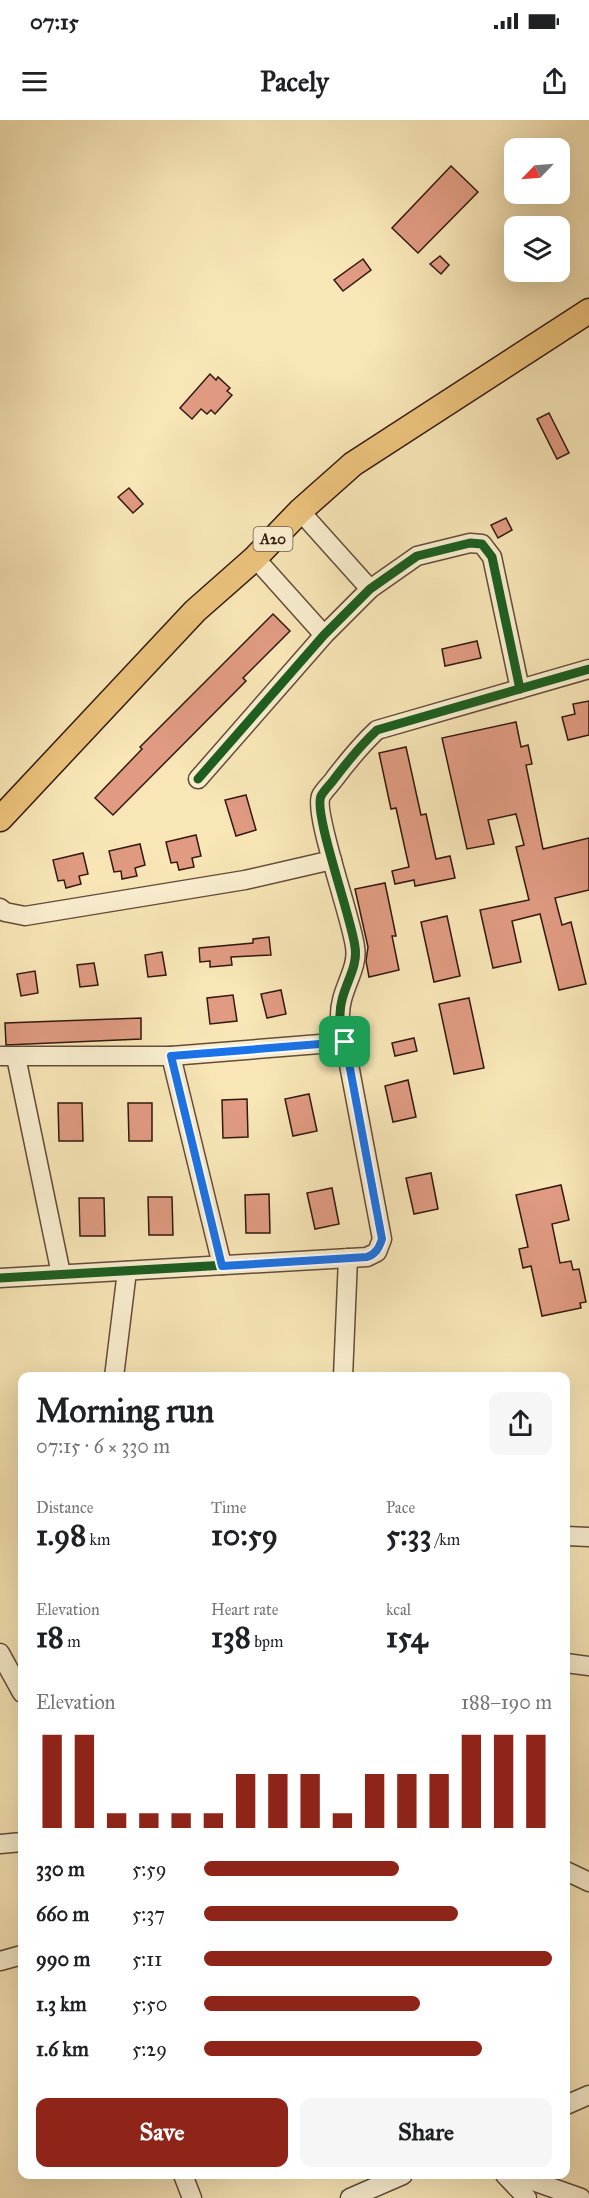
<!DOCTYPE html>
<meta charset="utf-8">
<style>
body{margin:0;font-family:"IM FELL Great Primer",serif;background:#f6f6f6;color:#202124;height:100vh;display:flex;flex-direction:column;font-size:22px;white-space:nowrap}
*{box-sizing:border-box;margin:0}
p{font-size:20px;color:#757577}
.icon{flex:none;width:33px;height:33px;fill:none;stroke:currentColor;stroke-width:2;stroke-linecap:round;stroke-linejoin:round}
.map{position:relative;flex:1;overflow:hidden}
.details{position:absolute;left:18px;top:1252px;width:552px;height:807px;display:flex;flex-direction:column;background:#fff;border-radius:12px;box-shadow:0 6px 24px #0002}
.details>*{flex:none}
.needle{width:39px;rotate:245deg}
.buttons{position:absolute;left:504px;top:18px;display:grid;gap:12px}
.buttons a{display:grid;place-items:center;width:66px;height:66px;border-radius:12px;background:#fff;box-shadow:0 6px 24px #0002;font-size:30px}
.pin{position:absolute;display:grid;place-items:center;width:51px;height:51px;color:#fff;margin:-26px;border-radius:12px;box-shadow:0 3px 9px #0006}
.round{display:grid;place-items:center;flex:none;width:63px;height:63px;border-radius:12px;background:#f6f6f6}
.overview{display:flex;align-items:center;justify-content:space-between;height:102px;padding:0 18px}
h1{font-size:33px;font-weight:700;line-height:45px}
.metrics{display:grid;grid-template-columns:repeat(3,1fr);gap:9px;height:102px;padding:6px 18px}
.metrics div{display:grid;align-content:center}
.metrics b{font-size:30px;font-weight:700}
.metrics small{font-size:16px;font-weight:400}
.metrics p{font-size:16px}
.chart{height:168px;padding:12px 18px}
.chart p{display:flex;justify-content:space-between}
.chart svg{width:100%;height:108px;margin-top:6px;stroke:#8f2418;stroke-width:6}
.primary-button{display:flex;gap:12px;margin-top:auto;padding:12px 18px}
.primary-button a{flex:1;height:69px;border-radius:12px;background:#8f2418;color:#fff;font-size:24px;font-weight:700;line-height:69px;text-align:center}
.primary-button a+a{background:#f6f6f6;color:#202124}
ul{padding:0 18px;list-style:none;font-size:20px}
li{display:grid;grid-template-columns:96px 72px 1fr;align-items:center;height:45px}
li i{height:15px;border-radius:8px;background:#8f2418}
.status{display:flex;justify-content:space-between;align-items:center;height:42px;padding:0 30px;background:#fff;direction:ltr}
.status svg{height:16px;fill:currentColor}
header{display:flex;justify-content:space-between;align-items:center;height:78px;padding:0 18px;background:#fff;font-size:27px;font-weight:700}
.map>svg:first-child{display:block}
.building{fill:#e09b82;stroke:#32190f;stroke-width:1.5}
.lines{fill:none;stroke-linecap:round;stroke-linejoin:round}
.minor-casing{stroke:#644c39;stroke-width:21}
.major-casing{stroke:#32190f;stroke-width:27}
.minor{stroke:#faefd0;stroke-width:18}
.major{stroke:#ecc37c;stroke-width:24}
.cycleway-casing{stroke:#faefd0;stroke-width:13}
.cycleway{stroke:#1b5e20;stroke-width:9}
.route-casing{stroke:#fff;stroke-width:12}
.route{stroke:#1a73e8;stroke-width:8}
.labels{text-anchor:middle;dominant-baseline:central;stroke-width:4.5;stroke-linejoin:round;paint-order:stroke}
.shield{fill:#faefd0;stroke:#6e5949;stroke-width:1.5}
.shield-label{font-size:15px;font-weight:bold;fill:#32190f}
</style>
<div class="status"><b>07:15</b><svg viewBox="0 0 49 12"><path d="M0 12V9h3v3zM5 12V6h3v6zM10 12V3h3v9zM15 12V0h3v12zM26 1h20v11H26zM47 4h2v5h-2z"/></svg></div>
<header><svg class="icon" aria-label="menu" viewBox="0 0 24 24"><path d="M4 6h16M4 12h16M4 18h16"/></svg>Pacely<svg class="icon" aria-label="share" viewBox="0 0 24 24"><path d="M12 15V3M7 8l5-5 5 5M5 13v7h14v-7"/></svg></header>
<div class="map">
<svg width="589" height="2078" viewBox="0 0 589 2078">
<rect width="100%" height="100%" fill="#f8e6b7"/>
<filter id="stains"><feTurbulence type="fractalNoise" baseFrequency=".00333" numOctaves="4"/><feColorMatrix values="0 0 0 0 .2 0 0 0 0 .09 0 0 0 0 .02 0 0 0 .5 -.17"/></filter>
<radialGradient id="worn" r=".72"><stop offset=".6" stop-color="#630" stop-opacity="0"/><stop offset="1" stop-color="#630" stop-opacity=".3"/></radialGradient>
<g class="building">
<polygon points="451,46 478,72 418,133 392,108"/>
<polygon points="440,136 449,145 441,154 430,144"/>
<polygon points="363,139 371,150 343,171 334,160"/>
<polygon points="210,254 216,260 218,257 230,268 227,271 232,275 215,294 211,290 207,294 201,289 192,299 180,288"/>
<polygon points="549,293 569,333 557,339 537,299"/>
<polygon points="129,368 143,384 133,393 118,377"/>
<polygon points="506,398 512,410 498,418 491,405"/>
<polygon points="273,494 290,511 243,558 246,561 113,695 95,678 142,629 140,627"/>
<polygon points="477,521 481,538 445,546 442,529"/>
<polygon points="589,581 589,615 568,620 562,597 575,594 573,584"/>
<polygon points="516,602 521,627 528,625 532,644 526,645 543,729 589,718 589,770 555,778 562,805 571,802 586,864 559,870 540,794 512,801 521,842 493,848 480,790 529,780 516,727 524,725 516,694 488,700 494,724 467,729 442,618"/>
<polygon points="406,627 421,695 426,694 436,739 450,736 455,758 415,766 414,760 395,764 392,751 409,747 396,688 391,689 379,633"/>
<polygon points="246,675 256,710 236,716 225,680"/>
<polygon points="196,715 201,736 192,738 194,747 179,750 177,742 171,743 166,722"/>
<polygon points="140,724 145,745 135,748 137,756 122,759 121,751 114,752 109,731"/>
<polygon points="83,733 88,754 79,756 81,764 66,768 64,760 58,761 53,740"/>
<polygon points="385,763 396,816 392,816 399,850 369,857 366,841 368,827 355,769"/>
<polygon points="447,796 460,856 434,862 421,802"/>
<polygon points="269,817 271,835 231,837 232,845 210,847 210,841 200,842 199,828 253,823 253,819"/>
<polygon points="162,832 166,855 148,857 145,835"/>
<polygon points="94,843 98,865 80,867 77,845"/>
<polygon points="35,851 38,873 21,876 17,854"/>
<polygon points="281,870 286,894 267,898 261,874"/>
<polygon points="233,875 237,901 210,904 207,878"/>
<polygon points="469,878 484,948 454,954 439,884"/>
<polygon points="141,898 141,919 6,925 5,903"/>
<polygon points="414,918 417,931 395,936 392,923"/>
<polygon points="408,960 416,997 393,1002 385,966"/>
<polygon points="309,974 317,1011 293,1016 285,979"/>
<polygon points="247,979 248,1017 223,1018 222,980"/>
<polygon points="58,983 82,983 83,1021 59,1021"/>
<polygon points="128,983 152,983 152,1021 129,1021"/>
<polygon points="431,1053 438,1089 414,1094 406,1058"/>
<polygon points="561,1065 569,1100 552,1104 560,1143 571,1141 573,1150 579,1149 586,1182 580,1183 581,1188 542,1196 531,1146 523,1148 519,1129 528,1127 516,1075"/>
<polygon points="332,1068 339,1104 315,1109 307,1073"/>
<polygon points="269,1074 270,1113 246,1113 245,1075"/>
<polygon points="148,1077 172,1077 173,1115 149,1115"/>
<polygon points="79,1078 104,1078 105,1116 80,1116"/>
</g>
<g class="lines">
<defs>
<g id="minor">
<polyline points="300,391 370,469"/>
<polyline points="255,438 324,515"/>
<polyline points="198,659 324,515 370,469 417,436 470,423 482,424 492,437 520,569"/>
<polyline points="0,788 5,792 25,796 245,760 332,740"/>
<polyline points="0,936 171,936 345,922"/>
<polyline points="171,936 222,1145"/>
<polyline points="16,937 61,1154"/>
<path d="M 0,1158 L 367,1137 L 377,1132 L 382,1119 L 340,897 C 339,870 359,850 355,827 C 352,799 313,693 321,676 C 324,670 331,664 335,658 C 348,641 361,625 377,610 L 589,549"/>
<polyline points="114,1257 127,1151"/>
<polyline points="343,1257 348,1138"/>
<polyline points="566,1416 589,1417"/>
<polyline points="0,1533 22,1573"/>
<polyline points="566,1543 589,1546"/>
<polyline points="0,1724 22,1722"/>
<polyline points="566,1751 589,1762"/>
<polyline points="0,1841 22,1835"/>
<polyline points="566,1985 589,1975"/>
<polyline points="183,2055 192,2078"/>
<polyline points="505,2055 527,2078"/>
<polyline points="516,2055 581,2078"/>
<polyline points="350,2078 403,2055"/>
</g>
<polyline id="major" points="0,699 195,491 255,438 300,391 353,344 589,191"/>
</defs>
<use href="#minor" class="minor-casing"/>
<use href="#major" class="major-casing"/>
<use href="#minor" class="minor"/>
<use href="#major" class="major"/>
<defs>
<g id="cycleway">
<polyline points="198,659 324,515 370,469 417,436 470,423 482,424 492,437 520,569"/>
<path d="M 0,1158 L 367,1137 L 377,1132 L 382,1119 L 340,897 C 339,870 359,850 355,827 C 352,799 313,693 321,676 C 324,670 331,664 335,658 C 348,641 361,625 377,610 L 589,549"/>
</g>
</defs>
<use href="#cycleway" class="cycleway-casing"/>
<use href="#cycleway" class="cycleway"/>
</g>
<g class="lines">
<defs>
<path id="route" d="M 345,922 L 382,1119 C 379,1128 376,1134 367,1137 L 222,1146 L 171,936 Z"/>
</defs>
<use href="#route" class="route-casing"/>
<use href="#route" class="route"/>
</g>
<g class="labels">
<rect class="shield" x="253.5" y="407" width="39" height="24" rx="4.5"/>
<g class="shield-label">
<text x="273" y="419">A20</text>
</g>
</g>
<rect width="100%" height="100%" filter="url(#stains)"/>
<rect width="100%" height="100%" fill="url(#worn)"/>
</svg>
<div class="buttons">
<a><svg class="needle" viewBox="-14 -14 28 28"><path d="M0-13l5 13h-10z" fill="#e53935"/><path d="M0 13l5-13h-10z" fill="#757577"/></svg></a>
<a><svg class="icon" aria-label="layers" viewBox="0 0 24 24"><path d="M12 4l9 5-9 5-9-5zM3 14l9 5 9-5"/></svg></a>
</div>
<div class="pin" style="left:345px;top:922px;background:#1e9e55"><svg class="icon" aria-label="arrive" viewBox="0 0 24 24"><path d="M6 21V4h12l-3 4 3 4H6"/></svg></div>
<section class="details">
<div class="overview"><div><h1>Morning run</h1><p>07:15 · 6 × 330 m</p></div><a class="round"><svg class="icon" aria-label="share" viewBox="0 0 24 24"><path d="M12 15V3M7 8l5-5 5 5M5 13v7h14v-7"/></svg></a></div>
<div class="metrics">
<div><p>Distance</p><b>1.98<small> km</small></b></div>
<div><p>Time</p><b>10:59</b></div>
<div><p>Pace</p><b>5:33<small> /km</small></b></div>
</div>
<div class="metrics">
<div><p>Elevation</p><b>18<small> m</small></b></div>
<div><p>Heart rate</p><b>138<small> bpm</small></b></div>
<div><p>kcal</p><b>154</b></div>
</div>
<div class="chart"><p><span>Elevation</span>188–190 m</p>
<svg viewBox="0 0 160 44" preserveAspectRatio="none"><path d="M5 44V6M15 44V6M25 44V38M35 44V38M45 44V38M55 44V38M65 44V22M75 44V22M85 44V22M95 44V38M105 44V22M115 44V22M125 44V22M135 44V6M145 44V6M155 44V6"/></svg>
</div>
<ul>
<li><b>330 m</b>5:59<i style="width:56%"></i></li>
<li><b>660 m</b>5:37<i style="width:73%"></i></li>
<li><b>990 m</b>5:11<i style="width:100%"></i></li>
<li><b>1.3 km</b>5:50<i style="width:62%"></i></li>
<li><b>1.6 km</b>5:29<i style="width:80%"></i></li>
</ul>
<div class="primary-button"><a>Save</a><a>Share</a></div>
</section>
</div>
